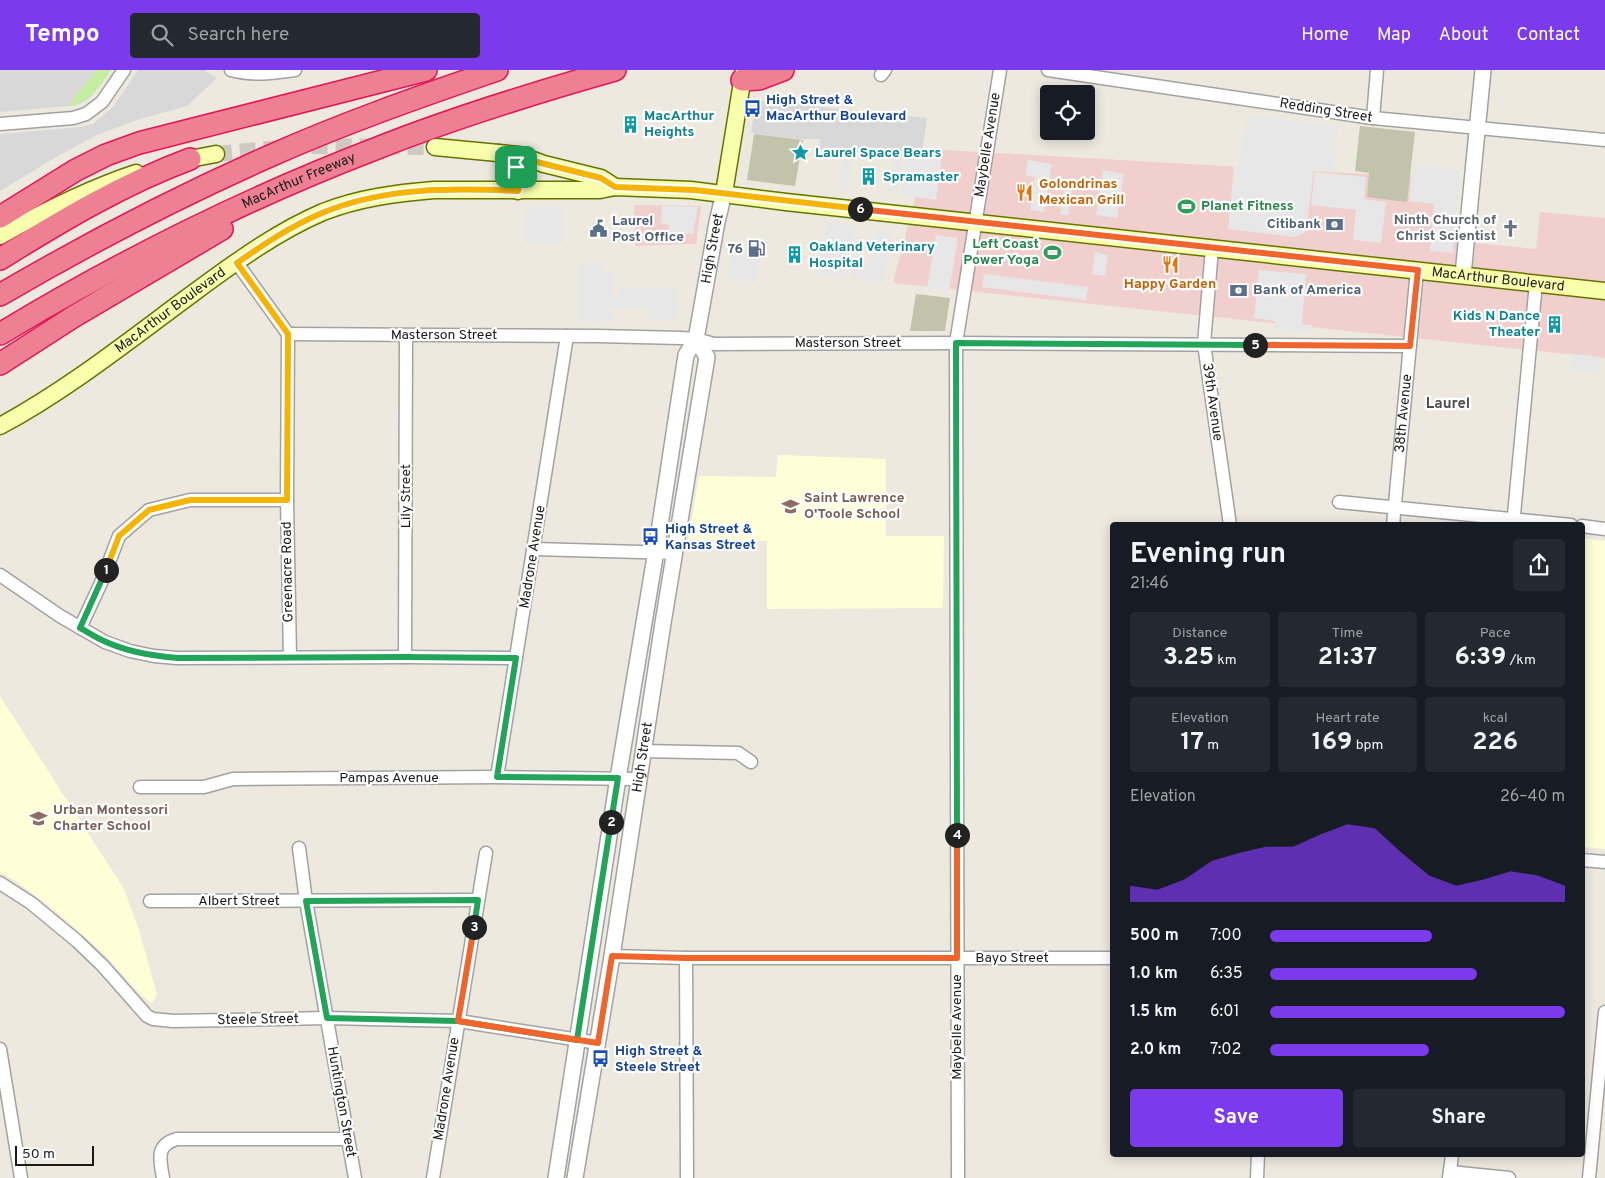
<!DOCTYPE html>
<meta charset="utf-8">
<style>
body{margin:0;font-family:Overpass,sans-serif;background:#242831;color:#f1f3f6;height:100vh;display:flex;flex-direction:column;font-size:19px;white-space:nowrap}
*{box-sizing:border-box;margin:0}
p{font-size:16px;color:#9ea1a6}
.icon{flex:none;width:28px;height:28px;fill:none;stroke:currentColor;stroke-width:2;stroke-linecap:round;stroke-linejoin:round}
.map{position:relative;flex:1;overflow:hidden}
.drawer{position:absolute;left:1110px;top:452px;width:475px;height:635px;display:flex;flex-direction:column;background:#171b24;border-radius:5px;box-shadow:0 2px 12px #0003}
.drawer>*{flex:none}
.controls{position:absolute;left:1040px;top:15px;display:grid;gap:10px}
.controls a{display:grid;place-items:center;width:55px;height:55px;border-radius:5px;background:#171b24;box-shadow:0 2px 12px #0003;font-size:25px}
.scale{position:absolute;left:15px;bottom:12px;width:79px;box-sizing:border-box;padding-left:5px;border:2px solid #1b1b1b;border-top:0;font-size:14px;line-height:18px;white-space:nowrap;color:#1b1b1b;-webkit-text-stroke:4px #fff;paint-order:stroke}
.pin{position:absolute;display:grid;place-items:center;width:42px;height:42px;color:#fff;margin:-21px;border-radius:10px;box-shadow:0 2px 8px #0006}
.km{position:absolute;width:25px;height:25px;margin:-12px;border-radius:50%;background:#222;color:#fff;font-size:14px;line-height:25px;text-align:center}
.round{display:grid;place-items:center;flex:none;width:52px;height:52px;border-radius:5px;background:#242831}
.summary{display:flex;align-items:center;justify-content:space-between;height:85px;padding:0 20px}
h1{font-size:28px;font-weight:700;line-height:38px}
.figures{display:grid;grid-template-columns:repeat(3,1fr);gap:8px;height:85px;padding:5px 20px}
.figures div{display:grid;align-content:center;border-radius:5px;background:#242831;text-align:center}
.figures b{font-size:25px;font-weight:700}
.figures small{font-size:14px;font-weight:400}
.figures p{font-size:14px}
.chart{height:140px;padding:10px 20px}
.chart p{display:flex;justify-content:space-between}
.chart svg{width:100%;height:90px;margin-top:5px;fill:#7c3aed;opacity:.7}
.cta{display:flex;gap:10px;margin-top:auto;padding:10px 20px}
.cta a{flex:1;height:58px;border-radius:5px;background:#7c3aed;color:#fff;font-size:20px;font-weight:700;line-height:58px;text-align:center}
.cta a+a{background:#242831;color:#f1f3f6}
ul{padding:0 20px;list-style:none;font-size:16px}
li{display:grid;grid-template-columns:80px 60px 1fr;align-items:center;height:38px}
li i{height:12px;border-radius:6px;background:#7c3aed}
header{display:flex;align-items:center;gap:30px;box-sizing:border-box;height:70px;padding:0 25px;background:#7c3aed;color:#fff}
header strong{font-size:24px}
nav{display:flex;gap:28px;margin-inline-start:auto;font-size:18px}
.search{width:350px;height:45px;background:#242831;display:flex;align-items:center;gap:12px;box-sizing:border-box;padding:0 18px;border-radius:5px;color:#9ea1a6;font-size:19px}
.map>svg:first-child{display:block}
.residential{fill:#d9d8d8}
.commercial{fill:#f1cfcc}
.education{fill:#feffd7}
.construction{fill:#c2c3ab}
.grass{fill:#c5eda0}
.parking{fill:#e7e7e7}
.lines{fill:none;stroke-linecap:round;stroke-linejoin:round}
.secondary-tunnel{stroke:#cecac2;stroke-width:16;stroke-dasharray:16 8;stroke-linecap:butt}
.minor-casing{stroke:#a2a2a2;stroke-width:15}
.tertiary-casing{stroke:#a2a2a2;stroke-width:18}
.secondary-casing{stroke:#657400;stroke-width:19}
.motorway-casing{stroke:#e21658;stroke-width:24}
.minor{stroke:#fff;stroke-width:12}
.tertiary{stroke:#fff;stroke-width:15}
.secondary{stroke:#f9fead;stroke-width:16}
.motorway{stroke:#ed8092;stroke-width:21}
.split-1-casing{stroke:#fff;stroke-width:10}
.split-2-casing{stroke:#fff;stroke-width:10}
.split-3-casing{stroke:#fff;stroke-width:10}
.split-4-casing{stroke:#fff;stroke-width:10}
.split-5-casing{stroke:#fff;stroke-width:10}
.split-6-casing{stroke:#fff;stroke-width:10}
.split-7-casing{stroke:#fff;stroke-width:10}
.split-1{stroke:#f5b400;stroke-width:6}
.split-2{stroke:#22a559;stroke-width:6}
.split-3{stroke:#22a559;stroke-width:6}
.split-4{stroke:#f0652b;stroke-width:6}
.split-5{stroke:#22a559;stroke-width:6}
.split-6{stroke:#f0652b;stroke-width:6}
.split-7{stroke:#f5b400;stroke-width:6}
.labels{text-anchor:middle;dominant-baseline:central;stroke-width:4.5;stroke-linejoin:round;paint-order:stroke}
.transit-label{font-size:14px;font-weight:bold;fill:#164399;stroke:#fff;text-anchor:start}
.street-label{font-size:14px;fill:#1b1b1b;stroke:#fff}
.culture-label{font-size:14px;font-weight:bold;fill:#0d838f;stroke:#fff;text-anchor:start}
.food-label{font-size:14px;font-weight:bold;fill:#c56008;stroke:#fff;text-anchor:start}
.leisure-label{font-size:14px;font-weight:bold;fill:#27864d;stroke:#fff;text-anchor:start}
.worship-label{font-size:14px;font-weight:bold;fill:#5b616d;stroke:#fff;text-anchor:end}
.service-label{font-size:14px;font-weight:bold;fill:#4e5e75;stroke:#fff;text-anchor:start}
.education-label{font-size:14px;font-weight:bold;fill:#785e54;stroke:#fff;text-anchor:start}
.neighbourhood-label{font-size:15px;font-weight:bold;fill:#4e4e4e;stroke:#fff}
</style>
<header>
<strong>Tempo</strong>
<div class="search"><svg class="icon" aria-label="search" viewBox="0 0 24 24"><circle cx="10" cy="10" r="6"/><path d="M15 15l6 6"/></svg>Search here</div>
<nav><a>Home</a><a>Map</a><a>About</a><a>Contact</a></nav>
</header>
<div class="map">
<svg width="1605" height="1108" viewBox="0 0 1605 1108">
<rect width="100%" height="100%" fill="#eee9df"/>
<g class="residential">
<polygon points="0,0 111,0 91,27 80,34 69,36 0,42"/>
<polygon points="138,0 204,0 217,8 187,36 137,50 97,65 58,86 0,121 0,64 81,57 93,54 113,37"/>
<polygon points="756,30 927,48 922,81 905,80 903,87 882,85 868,81 859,80 855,84 843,83 819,79 820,69 797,69 751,63"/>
</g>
<g class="commercial">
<polygon points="928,79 1452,109 1446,170 1536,179 1540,142 1605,148 1605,288 893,213"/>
<polygon points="634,135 701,136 696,174 635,176"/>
</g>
<g class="education">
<polygon points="778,385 886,389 886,466 944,466 943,538 767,539 767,471 688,470 699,406 776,407"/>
<polygon points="1583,468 1605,471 1605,779 1583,777"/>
<polygon points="0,626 124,819 138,857 157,924 152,934 138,922 104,884 53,839 17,812 0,802"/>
</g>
<g class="construction">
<polygon points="1360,56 1415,62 1407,132 1367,127 1369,103 1355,101"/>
<polygon points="754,64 803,70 795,116 747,110"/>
<polygon points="916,224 950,228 945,261 910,261"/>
</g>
<path class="grass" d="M 96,0 L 111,0 C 99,17 90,33 69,36 C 76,23 88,13 96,0 Z"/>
<g class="parking">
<polygon points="1248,44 1338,56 1333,101 1314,99 1306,162 1295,167 1228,159 1234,97 1241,83"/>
<polygon points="907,82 942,86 936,130 901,125"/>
<polygon points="844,83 852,85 847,121 839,120"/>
<polygon points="894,88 902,89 897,125 889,124"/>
<polygon points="1028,90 1052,94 1044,142 1030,140 1035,107 1025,105"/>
<polygon points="1413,95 1460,99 1453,183 1430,181 1434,134 1409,131"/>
<polygon points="1103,100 1124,104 1117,148 1096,145"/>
<polygon points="1315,102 1366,107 1364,129 1386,132 1381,173 1353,170 1356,140 1311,135"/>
<polygon points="1065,109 1073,110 1068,145 1060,144"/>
<polygon points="526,136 563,136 563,173 525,173"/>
<polygon points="662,136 698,137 693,164 669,163 669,155 661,153"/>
<polygon points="828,152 856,156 846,209 817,205"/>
<polygon points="876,160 892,162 882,213 850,207 853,191 871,193"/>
<polygon points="936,165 958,168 949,222 927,218"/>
<polygon points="750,171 763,174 755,212 727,209 731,186 747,189"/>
<polygon points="1095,182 1108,185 1105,206 1092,204"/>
<polygon points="592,192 602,192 602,203 612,202 612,227 620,227 621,217 677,218 676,249 650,249 649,239 615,239 615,237 612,237 612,251 578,252 578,195 592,195"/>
<polygon points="1259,200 1306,204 1302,254 1312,255 1311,262 1274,260 1275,251 1254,248"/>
<polygon points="984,204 1088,217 1086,230 982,217"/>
<polygon points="1572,284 1601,287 1599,304 1570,301"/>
</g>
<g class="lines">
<polyline class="secondary-tunnel" points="216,84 299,76 435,77"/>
<defs>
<g id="minor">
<path d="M 231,0 C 253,6 273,3 295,0"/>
<polyline points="1048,0 1373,48 1605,70"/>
<polyline points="881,5 885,0"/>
<polyline points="1373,48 1377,0"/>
<polyline points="0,54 73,48 86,44 102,32 124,0"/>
<polyline points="1212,178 1204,274 1230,455"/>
<polyline points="237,193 288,264 287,430 290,587"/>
<polyline points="288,264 597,266 681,268 696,269 714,274 956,273 1410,276"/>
<polyline points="1339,432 1571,455"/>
<path id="s1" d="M 1393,455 L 1417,200"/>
<polyline points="1513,455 1536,213"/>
<polyline points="1582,456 1605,459"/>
<polyline points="534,479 675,483"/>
<polyline points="0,505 60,546 105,572 130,581 154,586 177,588 405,587 516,588"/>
<polyline points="80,558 101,513 119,466 149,440 190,430 287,430"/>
<polyline points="405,587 406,266"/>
<polyline points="643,681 738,683 751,692"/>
<polyline points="497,707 567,266"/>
<polyline points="140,717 204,717 233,709 497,707 638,709"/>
<polyline points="299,778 306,831 355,1108"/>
<polyline points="1582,790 1605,792"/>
<polyline points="0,813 31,833 77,871 103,896 147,946 153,949 173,951 327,948 459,951 598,973"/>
<polyline points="150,831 478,830"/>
<polyline points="612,886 686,888 1112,888"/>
<polyline points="686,888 687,1108"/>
<polyline points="0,979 21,1108"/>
<polyline points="1450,1102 1509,1108"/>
<path d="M 163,1108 C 160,1090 155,1075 177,1069 L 347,1069"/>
<polyline points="433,1108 486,783"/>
<polyline points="958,1108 956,273 1000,0"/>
<polyline points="1257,1108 1258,1085"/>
<polyline points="1449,1108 1452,1085"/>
<polyline points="1589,1108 1605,942"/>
</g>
<g id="tertiary">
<polyline points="1463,205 1483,0"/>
<path id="s2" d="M 556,1108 L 618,708 L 656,481 L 686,285 L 696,269 L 717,152 L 724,123"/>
<path id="s3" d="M 575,1108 L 612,886 L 663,553 L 707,287 L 696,269"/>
</g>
<g id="secondary">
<polyline points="435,77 519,85 544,94 601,108 615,117"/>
<path d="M 498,83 C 515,93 523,100 518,121"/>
<polyline points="179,91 216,84"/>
<polyline points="724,123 744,0"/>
<path d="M 0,166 C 44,141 88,119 136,103"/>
<path id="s4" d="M 0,356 C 67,320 127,272 188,227 C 230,196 274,163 323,142 C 359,128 396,123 434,120 L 600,120 L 615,117 L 691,120 L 786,132 L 1605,221"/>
</g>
<g id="motorway">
<polyline points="742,10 759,9 783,0"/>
<polyline points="0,147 76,100 106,85 139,73 426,0"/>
<path d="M 0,189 C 61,151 123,114 190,89"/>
<path d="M 0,225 C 87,174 177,127 270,86 C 344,53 421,26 497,0"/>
<path id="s5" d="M 0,264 C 119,192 245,129 375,79 C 453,48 534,23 615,0"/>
<polyline points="0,294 73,247 222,159"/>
</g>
</defs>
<use href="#minor" class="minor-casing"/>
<use href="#tertiary" class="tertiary-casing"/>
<use href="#secondary" class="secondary-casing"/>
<use href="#motorway" class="motorway-casing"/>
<use href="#minor" class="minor"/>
<use href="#tertiary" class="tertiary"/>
<use href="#secondary" class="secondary"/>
<use href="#motorway" class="motorway"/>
</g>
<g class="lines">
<defs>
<path id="split-1" d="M 106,500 L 119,466 L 149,440 L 190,430 L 287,430 L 288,264 L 237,193 C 264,174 291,156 322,143 C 384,117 453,118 518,121 C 520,112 521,106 516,97"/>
<path id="split-2" d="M 106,500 L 80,558 C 88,562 96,568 104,571 C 127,582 153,586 178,588 L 405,587 L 516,588 L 497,707 L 618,708 L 611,752"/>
<polyline id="split-3" points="474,857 478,830 306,831 327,948 458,951 577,970 611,752"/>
<polyline id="split-4" points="474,857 458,951 598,973 612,886 686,888 957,888 957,765"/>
<polyline id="split-5" points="957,765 956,273 1255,275"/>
<polyline id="split-6" points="860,139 1418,200 1410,276 1255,275"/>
<polyline id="split-7" points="516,97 510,91 498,83 519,85 537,92 601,108 615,117 695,120 860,139"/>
</defs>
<use href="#split-1" class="split-1-casing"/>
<use href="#split-2" class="split-2-casing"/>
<use href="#split-3" class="split-3-casing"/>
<use href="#split-4" class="split-4-casing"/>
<use href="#split-5" class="split-5-casing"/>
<use href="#split-6" class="split-6-casing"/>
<use href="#split-7" class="split-7-casing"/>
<use href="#split-1" class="split-1"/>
<use href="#split-2" class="split-2"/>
<use href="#split-3" class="split-3"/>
<use href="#split-4" class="split-4"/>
<use href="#split-5" class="split-5"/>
<use href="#split-6" class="split-6"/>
<use href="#split-7" class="split-7"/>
</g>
<defs>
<symbol id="bus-bare" viewBox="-9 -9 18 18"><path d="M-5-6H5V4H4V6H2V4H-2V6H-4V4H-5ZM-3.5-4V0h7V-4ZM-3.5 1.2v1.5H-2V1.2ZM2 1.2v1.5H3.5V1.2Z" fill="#1a4fb4" stroke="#fff" stroke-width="2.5" paint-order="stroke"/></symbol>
<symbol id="building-bare" viewBox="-9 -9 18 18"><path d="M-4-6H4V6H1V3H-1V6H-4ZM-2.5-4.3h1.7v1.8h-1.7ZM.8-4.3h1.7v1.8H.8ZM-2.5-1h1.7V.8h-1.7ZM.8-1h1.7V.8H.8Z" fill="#0f9aa8" stroke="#fff" stroke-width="2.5" paint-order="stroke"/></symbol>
<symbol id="sight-bare" viewBox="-9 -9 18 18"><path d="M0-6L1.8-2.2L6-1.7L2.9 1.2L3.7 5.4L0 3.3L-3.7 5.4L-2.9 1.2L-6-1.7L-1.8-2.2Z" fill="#0f9aa8" stroke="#fff" stroke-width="2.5" paint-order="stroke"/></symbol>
<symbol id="restaurant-bare" viewBox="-9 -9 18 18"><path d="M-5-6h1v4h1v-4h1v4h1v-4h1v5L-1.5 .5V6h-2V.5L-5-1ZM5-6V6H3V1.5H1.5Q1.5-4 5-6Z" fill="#e8710a" stroke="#fff" stroke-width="2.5" paint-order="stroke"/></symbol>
<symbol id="stadium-bare" viewBox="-9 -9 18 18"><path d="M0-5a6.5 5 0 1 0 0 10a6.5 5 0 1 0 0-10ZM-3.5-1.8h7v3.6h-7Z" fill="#2e9e5b" stroke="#fff" stroke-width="2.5" paint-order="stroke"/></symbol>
<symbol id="bank-bare" viewBox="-9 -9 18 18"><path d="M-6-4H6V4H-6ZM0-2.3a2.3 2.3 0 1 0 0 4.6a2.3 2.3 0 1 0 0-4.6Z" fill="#5c6f8a" stroke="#fff" stroke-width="2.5" paint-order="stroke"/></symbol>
<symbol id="church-bare" viewBox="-9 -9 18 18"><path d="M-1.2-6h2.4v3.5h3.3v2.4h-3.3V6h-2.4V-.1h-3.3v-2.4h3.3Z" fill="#6b7280" stroke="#fff" stroke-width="2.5" paint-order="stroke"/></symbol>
<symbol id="civic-bare" viewBox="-9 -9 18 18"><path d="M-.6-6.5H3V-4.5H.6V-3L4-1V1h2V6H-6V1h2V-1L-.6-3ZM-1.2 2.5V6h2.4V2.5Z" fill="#5c6f8a" stroke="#fff" stroke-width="2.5" paint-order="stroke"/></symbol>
<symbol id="fuel-bare" viewBox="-9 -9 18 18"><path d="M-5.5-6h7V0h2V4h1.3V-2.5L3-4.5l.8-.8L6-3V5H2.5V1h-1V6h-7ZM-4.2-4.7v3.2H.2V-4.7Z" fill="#5c6f8a" stroke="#fff" stroke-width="2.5" paint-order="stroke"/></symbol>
<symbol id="school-bare" viewBox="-9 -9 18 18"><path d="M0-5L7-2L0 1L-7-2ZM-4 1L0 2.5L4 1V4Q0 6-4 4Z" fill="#8d6e63" stroke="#fff" stroke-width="2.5" paint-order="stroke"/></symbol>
</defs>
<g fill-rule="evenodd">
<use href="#bus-bare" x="740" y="26" width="25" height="25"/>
<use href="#building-bare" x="618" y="42" width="25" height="25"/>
<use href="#sight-bare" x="788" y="70" width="25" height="25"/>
<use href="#building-bare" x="856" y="94" width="25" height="25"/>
<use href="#restaurant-bare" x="1012" y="110" width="25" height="25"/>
<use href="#stadium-bare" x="1174" y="124" width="25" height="25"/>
<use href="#bank-bare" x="1322" y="142" width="25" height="25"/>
<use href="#church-bare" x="1498" y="146" width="25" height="25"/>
<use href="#civic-bare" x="586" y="146" width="25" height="25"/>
<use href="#fuel-bare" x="744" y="166" width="25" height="25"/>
<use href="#stadium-bare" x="1040" y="170" width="25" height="25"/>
<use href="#building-bare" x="782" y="172" width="25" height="25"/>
<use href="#restaurant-bare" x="1158" y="182" width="25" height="25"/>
<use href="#bank-bare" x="1226" y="208" width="25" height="25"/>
<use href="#building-bare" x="1542" y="242" width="25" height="25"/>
<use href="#school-bare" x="778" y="424" width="25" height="25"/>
<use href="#bus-bare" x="638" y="454" width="25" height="25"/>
<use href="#school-bare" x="26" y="736" width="25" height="25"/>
<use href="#bus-bare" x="588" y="976" width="25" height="25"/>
</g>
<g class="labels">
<g class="transit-label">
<text x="766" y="30">High Street &amp;<tspan x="766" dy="16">MacArthur Boulevard</tspan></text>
<text x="665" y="459">High Street &amp;<tspan x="665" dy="16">Kansas Street</tspan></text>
<text x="615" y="981">High Street &amp;<tspan x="615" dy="16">Steele Street</tspan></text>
</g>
<g class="street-label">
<text transform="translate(1326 41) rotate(9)">Redding Street</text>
<text transform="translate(988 75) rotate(-81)">Maybelle Avenue</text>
<text stroke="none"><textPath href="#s5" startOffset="336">MacArthur Freeway</textPath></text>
<text stroke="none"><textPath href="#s2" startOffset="944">High Street</textPath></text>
<text stroke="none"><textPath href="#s4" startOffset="1571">MacArthur Boulevard</textPath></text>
<text stroke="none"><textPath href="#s4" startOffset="206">MacArthur Boulevard</textPath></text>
<text x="444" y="265">Masterson Street</text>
<text x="848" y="273">Masterson Street</text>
<text transform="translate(1212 332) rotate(82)">39th Avenue</text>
<text stroke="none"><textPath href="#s1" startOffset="112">38th Avenue</textPath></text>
<text transform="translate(406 426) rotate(-90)">Lily Street</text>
<text transform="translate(533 487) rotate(-81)">Madrone Avenue</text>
<text transform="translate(288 502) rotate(-91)">Greenacre Road</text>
<text stroke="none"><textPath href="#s3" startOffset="426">High Street</textPath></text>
<text x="389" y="708">Pampas Avenue</text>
<text x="239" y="831">Albert Street</text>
<text x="1012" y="888">Bayo Street</text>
<text transform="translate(258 950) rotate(-1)">Steele Street</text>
<text transform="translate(957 957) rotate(-90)">Maybelle Avenue</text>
<text transform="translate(447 1019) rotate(-81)">Madrone Avenue</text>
<text transform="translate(341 1032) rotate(80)">Huntington Street</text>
</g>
<g class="culture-label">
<text x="644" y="46">MacArthur<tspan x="644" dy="16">Heights</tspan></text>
<text x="815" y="83">Laurel Space Bears</text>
<text x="883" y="107">Spramaster</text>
<text x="809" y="177">Oakland Veterinary<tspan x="809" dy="16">Hospital</tspan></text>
<text x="1540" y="246" text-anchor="end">Kids N Dance<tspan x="1540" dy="16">Theater</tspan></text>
</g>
<g class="food-label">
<text x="1039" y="114">Golondrinas<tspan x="1039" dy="16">Mexican Grill</tspan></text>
<text x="1170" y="214" text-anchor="middle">Happy Garden</text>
</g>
<g class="leisure-label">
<text x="1201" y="136">Planet Fitness</text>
<text x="1039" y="174" text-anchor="end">Left Coast<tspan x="1039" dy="16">Power Yoga</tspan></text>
</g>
<g class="worship-label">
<text x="1496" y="150">Ninth Church of<tspan x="1496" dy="16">Christ Scientist</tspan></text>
</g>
<g class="service-label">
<text x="612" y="151">Laurel<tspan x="612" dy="16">Post Office</tspan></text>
<text x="1321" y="154" text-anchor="end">Citibank</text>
<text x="743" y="179" text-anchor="end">76</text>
<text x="1253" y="220">Bank of America</text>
</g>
<g class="education-label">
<text x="804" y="428">Saint Lawrence<tspan x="804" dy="16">O'Toole School</tspan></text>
<text x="53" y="740">Urban Montessori<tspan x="53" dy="16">Charter School</tspan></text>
</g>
<g class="neighbourhood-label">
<text x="1448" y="334">Laurel</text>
</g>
</g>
</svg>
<div class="controls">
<a><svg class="icon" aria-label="locate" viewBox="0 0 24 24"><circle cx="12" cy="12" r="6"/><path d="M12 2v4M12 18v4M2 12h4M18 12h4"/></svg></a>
</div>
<div class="scale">50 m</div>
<div class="pin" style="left:516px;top:97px;background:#1e9e55"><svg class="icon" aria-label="arrive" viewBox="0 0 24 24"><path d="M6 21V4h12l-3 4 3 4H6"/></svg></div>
<b class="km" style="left:106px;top:500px">1</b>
<b class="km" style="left:611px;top:752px">2</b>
<b class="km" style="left:474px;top:857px">3</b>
<b class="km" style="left:957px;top:765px">4</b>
<b class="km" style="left:1255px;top:275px">5</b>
<b class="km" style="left:860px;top:139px">6</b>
<section class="drawer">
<div class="summary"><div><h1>Evening run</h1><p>21:46</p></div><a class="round"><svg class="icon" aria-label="share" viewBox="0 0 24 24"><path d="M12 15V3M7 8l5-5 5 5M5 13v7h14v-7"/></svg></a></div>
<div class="figures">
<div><p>Distance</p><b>3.25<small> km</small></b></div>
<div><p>Time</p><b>21:37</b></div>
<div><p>Pace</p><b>6:39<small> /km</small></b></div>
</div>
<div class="figures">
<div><p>Elevation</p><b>17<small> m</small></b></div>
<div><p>Heart rate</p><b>169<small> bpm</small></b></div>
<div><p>kcal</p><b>226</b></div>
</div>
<div class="chart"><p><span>Elevation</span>26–40 m</p>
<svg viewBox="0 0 160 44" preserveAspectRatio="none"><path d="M0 44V36L10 38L20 33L30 24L40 20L50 17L60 17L70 11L80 6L90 8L100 20L110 31L120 36L130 33L140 29L150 31L160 36V44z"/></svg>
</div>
<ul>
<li><b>500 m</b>7:00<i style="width:55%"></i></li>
<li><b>1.0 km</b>6:35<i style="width:70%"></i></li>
<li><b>1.5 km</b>6:01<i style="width:100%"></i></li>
<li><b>2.0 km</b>7:02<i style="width:54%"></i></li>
</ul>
<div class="cta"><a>Save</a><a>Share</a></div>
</section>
</div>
